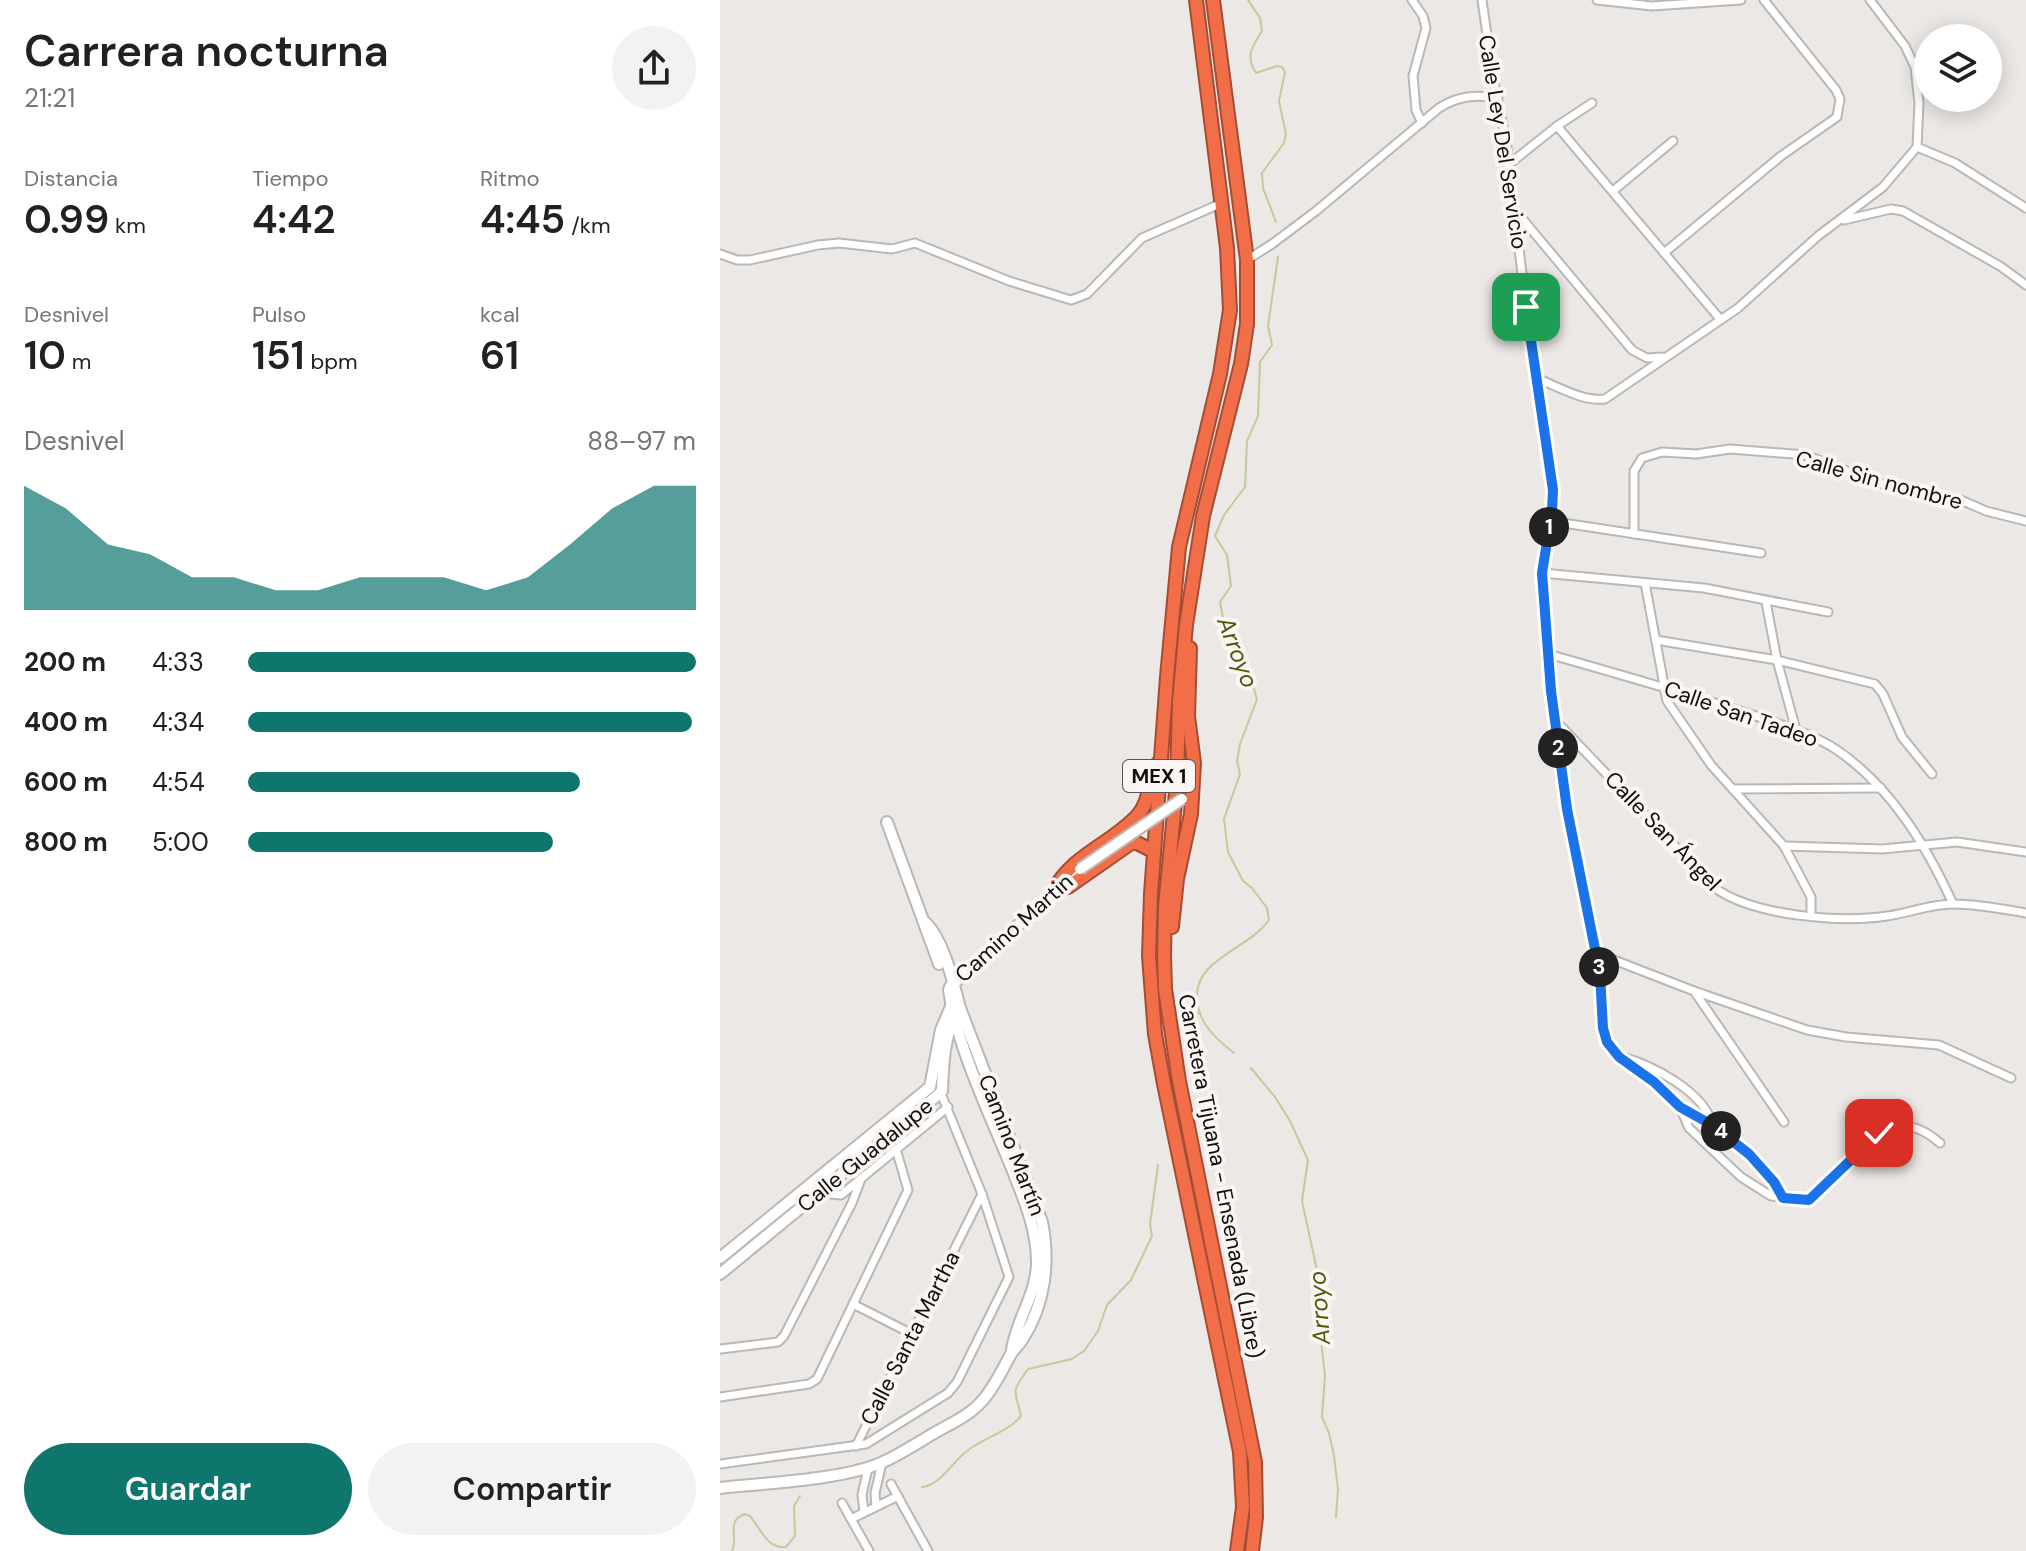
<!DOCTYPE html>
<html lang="es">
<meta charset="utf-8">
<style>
body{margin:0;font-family:"DM Sans",sans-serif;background:#f2f2f2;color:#202124;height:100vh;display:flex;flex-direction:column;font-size:30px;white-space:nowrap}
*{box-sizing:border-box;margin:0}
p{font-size:26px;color:#757577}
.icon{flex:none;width:44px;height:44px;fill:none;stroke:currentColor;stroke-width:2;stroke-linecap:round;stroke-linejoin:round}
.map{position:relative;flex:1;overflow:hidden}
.panel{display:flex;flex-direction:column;background:#fff;width:720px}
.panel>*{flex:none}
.tools{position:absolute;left:1194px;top:24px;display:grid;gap:16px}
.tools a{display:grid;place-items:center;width:88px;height:88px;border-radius:50%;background:#fff;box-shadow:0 4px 20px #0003;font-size:40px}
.pin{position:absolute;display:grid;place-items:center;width:68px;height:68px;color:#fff;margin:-34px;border-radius:16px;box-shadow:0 4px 12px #0006}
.km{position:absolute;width:40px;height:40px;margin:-20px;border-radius:50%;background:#222;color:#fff;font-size:22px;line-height:40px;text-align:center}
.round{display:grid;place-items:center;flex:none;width:84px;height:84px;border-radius:42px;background:#f2f2f2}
.summary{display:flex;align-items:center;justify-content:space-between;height:136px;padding:0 24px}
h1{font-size:44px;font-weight:600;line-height:60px}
.stats{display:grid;grid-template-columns:repeat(3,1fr);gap:12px;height:136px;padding:8px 24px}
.stats div{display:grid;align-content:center}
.stats b{font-size:40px;font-weight:600}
.stats small{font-size:22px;font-weight:400}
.stats p{font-size:22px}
.chart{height:224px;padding:16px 24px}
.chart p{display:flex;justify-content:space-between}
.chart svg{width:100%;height:144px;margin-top:8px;fill:#0f766e;opacity:.7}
.primary-button{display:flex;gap:16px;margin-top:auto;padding:16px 24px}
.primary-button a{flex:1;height:92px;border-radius:48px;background:#0f766e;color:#fff;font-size:32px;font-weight:600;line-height:92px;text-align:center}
.primary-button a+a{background:#f2f2f2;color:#202124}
ul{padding:0 24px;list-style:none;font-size:26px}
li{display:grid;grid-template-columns:128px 96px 1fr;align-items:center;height:60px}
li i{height:20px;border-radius:10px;background:#0f766e}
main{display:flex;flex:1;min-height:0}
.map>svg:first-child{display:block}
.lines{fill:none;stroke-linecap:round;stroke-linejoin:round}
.stream{stroke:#c4ca9b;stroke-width:2}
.street-casing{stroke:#bab7b4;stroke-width:11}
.secondary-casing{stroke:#bab7b4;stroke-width:14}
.highway-casing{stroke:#a44d35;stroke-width:16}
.street{stroke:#fff;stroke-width:7}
.secondary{stroke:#fff;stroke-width:10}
.highway{stroke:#f26e49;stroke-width:12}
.secondary-bridge-casing{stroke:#bab7b4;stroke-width:14;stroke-linecap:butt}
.secondary-bridge{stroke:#fff;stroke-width:10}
.route-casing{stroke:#fff;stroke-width:16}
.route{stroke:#1a73e8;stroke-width:10}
.labels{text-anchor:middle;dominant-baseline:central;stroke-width:8;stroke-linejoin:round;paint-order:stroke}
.shield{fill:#f9f5f2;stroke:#575553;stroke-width:2}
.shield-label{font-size:20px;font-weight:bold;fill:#12100f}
.street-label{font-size:22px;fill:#12100f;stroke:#f9f5f2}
.water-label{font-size:24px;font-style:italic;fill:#52560a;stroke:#f9f5f2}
</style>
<main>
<section class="panel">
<div class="summary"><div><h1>Carrera nocturna</h1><p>21:21</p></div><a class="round"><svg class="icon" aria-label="share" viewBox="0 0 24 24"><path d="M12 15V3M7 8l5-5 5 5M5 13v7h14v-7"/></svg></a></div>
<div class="stats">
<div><p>Distancia</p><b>0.99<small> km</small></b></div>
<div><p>Tiempo</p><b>4:42</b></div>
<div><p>Ritmo</p><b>4:45<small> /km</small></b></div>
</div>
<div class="stats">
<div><p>Desnivel</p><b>10<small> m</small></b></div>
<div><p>Pulso</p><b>151<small> bpm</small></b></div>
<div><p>kcal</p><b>61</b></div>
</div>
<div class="chart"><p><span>Desnivel</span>88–97 m</p>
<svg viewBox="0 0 160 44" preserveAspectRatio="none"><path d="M0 44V6L10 13L20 24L30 27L40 34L50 34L60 38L70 38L80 34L90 34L100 34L110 38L120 34L130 24L140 13L150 6L160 6V44z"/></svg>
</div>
<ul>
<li><b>200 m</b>4:33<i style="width:100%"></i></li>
<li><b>400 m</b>4:34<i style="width:99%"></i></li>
<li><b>600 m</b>4:54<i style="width:74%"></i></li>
<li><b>800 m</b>5:00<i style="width:68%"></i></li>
</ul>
<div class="primary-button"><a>Guardar</a><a>Compartir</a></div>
</section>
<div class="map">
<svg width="1306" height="1551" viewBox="0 0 1306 1551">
<rect width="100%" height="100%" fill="#ebe8e5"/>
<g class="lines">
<g class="stream">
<path d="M 528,0 L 540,18 L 542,31 C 532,47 525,56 536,73 L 557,66 L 562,67 L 565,72 L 559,101 L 566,134 L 564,143 L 542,173 L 543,188 L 556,222"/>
<polyline points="469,1046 478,1013"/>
<path d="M 514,1053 C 495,1038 479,1024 477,999 C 474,959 529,949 549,920 L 547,908 L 532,888 L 523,881 L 508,852 L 504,819 L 520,774 L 517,761 L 520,744 L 537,699 L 532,682 L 513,641 L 505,630 L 500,602 L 511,586 L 507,555 L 495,536 L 504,515 L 525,487 L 527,441 L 538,416 L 540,362 L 552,345 L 548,326 L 558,257"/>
<polyline points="531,1068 555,1097 570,1121 588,1160 582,1201 602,1293 601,1340 605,1376 602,1417 609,1433 614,1456 618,1489 616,1517"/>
<path d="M 202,1487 C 221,1485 232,1462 247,1451 C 263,1438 288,1432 301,1416 C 295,1389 290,1394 308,1369 L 352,1359 L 364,1351 L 378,1331 L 387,1305 L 411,1280 L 432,1236 L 430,1224 L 438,1165"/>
<path d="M 12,1551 C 19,1537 5,1521 25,1514 L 30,1516 C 40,1528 48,1550 66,1547 L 75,1536 L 74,1506 L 80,1496"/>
</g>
<defs>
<g id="street">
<polyline points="692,0 703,16 706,28 693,76 696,110 702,123"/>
<path d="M 762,0 L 774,83 L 786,140 L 806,307 L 833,490 L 832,511 L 822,573 L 831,691 L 847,809 L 880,974 L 883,1028 L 887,1042 L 899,1057 L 949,1095 L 960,1107 L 969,1128 L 1021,1177 L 1051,1196 L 1089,1200 L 1127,1162 L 1169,1128 C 1189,1122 1205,1130 1220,1143"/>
<polyline points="877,0 932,6 1021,0"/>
<polyline points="837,126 1000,319"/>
<polyline points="1197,147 1235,163 1306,208"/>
<polyline points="788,165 837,126 872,103"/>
<polyline points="893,191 953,141"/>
<polyline points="795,210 912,350 927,358 942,357"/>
<polyline points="1124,220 1171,209 1183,211 1280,266 1306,285"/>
<polyline points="944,253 1061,156 1117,117 1120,99 1116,90 1044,0"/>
<polyline points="0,254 17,260 30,260 98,245 119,243 172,249 195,243 289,281 351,300 367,294 422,238 502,203"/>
<path d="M 527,260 L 552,244 L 596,211 L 719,108 C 738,96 756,94 778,98"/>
<path d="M 816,378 C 837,386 863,402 885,399 L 1018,308 L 1098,236 L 1163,187 L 1197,147 L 1199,103 L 1195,67 L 1185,46 L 1150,0"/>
<polyline points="830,521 1041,553"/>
<polyline points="914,534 914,471 922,458 942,452 976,454 1010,449 1085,455 1159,483 1204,496 1241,500 1266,511 1306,521"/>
<polyline points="822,573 984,588 1108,612"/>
<polyline points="925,583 947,701 991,765 1064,846 1091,897 1091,915"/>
<polyline points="1046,602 1057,660 1076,730"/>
<polyline points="936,640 1057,660 1155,684 1163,694 1182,737 1212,774"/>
<path d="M 828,654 C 895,673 961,692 1027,713 C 1057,724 1090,732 1117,750 C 1171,787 1206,845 1233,904"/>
<path d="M 835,720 L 995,888 C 1034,916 1120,923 1167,916 C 1189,913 1210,904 1233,904 C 1257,904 1283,909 1306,913"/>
<polyline points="1013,789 1161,788"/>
<polyline points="1064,846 1162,849 1237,842 1306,852"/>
<polyline points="876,953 974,991 1087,1030 1126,1037 1219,1045 1291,1078"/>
<polyline points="974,991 1064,1122"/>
<path d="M 901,1057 C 930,1063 986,1093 992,1125"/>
<path d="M 960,1107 C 1002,1130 1039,1156 1063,1198"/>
<polyline points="99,1193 121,1195 228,1107"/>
<polyline points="133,1304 192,1334"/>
<polyline points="1,1349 58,1342 64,1336 132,1203 141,1179"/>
<polyline points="0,1397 89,1384 97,1379 188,1190 176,1149"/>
<polyline points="136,1446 262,1194"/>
<polyline points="0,1464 146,1444 228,1393 237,1382 289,1277 262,1194 220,1091"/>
<polyline points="171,1484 208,1551"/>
<polyline points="122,1503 149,1551"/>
<polyline points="156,1506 155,1493 162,1463"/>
<polyline points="144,1512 142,1495 148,1468"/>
<polyline points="131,1519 178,1496"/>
</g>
<g id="secondary">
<polyline points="167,822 219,964"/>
<polyline points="230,987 360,869"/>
<path d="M 229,990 C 237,1047 270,1114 292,1169 C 304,1199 317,1229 317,1262 C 317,1294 296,1320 292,1350"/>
<polyline points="0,1258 210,1087 221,1030 232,1004"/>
<path d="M 0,1274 L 219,1094 L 222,1091 C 223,1063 224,1040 235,1015"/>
<path d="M 0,1488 C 44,1483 124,1480 163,1462 C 181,1454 199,1442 216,1432 C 232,1423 250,1415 262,1401 C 274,1388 282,1370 291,1354 C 294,1349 299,1345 302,1340 C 325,1305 330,1262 322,1222 L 240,1008 C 233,982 224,940 205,922"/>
</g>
<g id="highway">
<polyline points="476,0 507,248 510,310 500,374 459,547 447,677 431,894 429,956 435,1034 444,1084 520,1452 523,1507 517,1551"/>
<polyline points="493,0 527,260 527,324 521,364 483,516 466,625 459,702 457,782 445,907 444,955 445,989 459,1081 535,1462 536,1517 532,1551"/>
<path d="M 334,890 C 352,855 393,843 418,815 C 431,800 428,779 438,763"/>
<polyline points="334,890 348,887 411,843 417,843 433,851"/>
<polyline points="452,927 457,879 471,814 474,763 468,716 470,648"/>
</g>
</defs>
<use href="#street" class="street-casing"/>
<use href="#secondary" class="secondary-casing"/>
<use href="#highway" class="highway-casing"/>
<use href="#street" class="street"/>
<use href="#secondary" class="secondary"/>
<use href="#highway" class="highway"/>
<defs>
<polyline id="secondary-bridge" points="360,869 462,799"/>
</defs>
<use href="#secondary-bridge" class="secondary-bridge-casing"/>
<use href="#secondary-bridge" class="secondary-bridge"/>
</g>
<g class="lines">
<defs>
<polyline id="route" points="806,307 833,490 832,511 822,573 831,691 847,809 880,974 883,1028 887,1042 899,1057 934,1082 960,1107 992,1125 1029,1154 1054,1182 1063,1198 1089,1200 1159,1133"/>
</defs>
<use href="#route" class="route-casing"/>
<use href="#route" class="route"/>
</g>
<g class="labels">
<rect class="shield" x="403" y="760" width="72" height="32" rx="6"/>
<g class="shield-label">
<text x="439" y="776">MEX 1</text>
</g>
<g class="street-label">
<text transform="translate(783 142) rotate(81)">Calle Ley Del Servicio</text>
<text transform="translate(1159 480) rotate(15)">Calle Sin nombre</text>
<text transform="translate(1021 714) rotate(19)">Calle San Tadeo</text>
<text transform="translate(943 831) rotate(46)">Calle San Ángel</text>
<text transform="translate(294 928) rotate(-42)">Camino Martin</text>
<text transform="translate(292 1145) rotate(69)">Camino Martín</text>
<text transform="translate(145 1155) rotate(-39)">Calle Guadalupe</text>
<text transform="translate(501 1176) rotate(79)">Carretera Tijuana - Ensenada (Libre)</text>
<text transform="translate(190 1338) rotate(-63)">Calle Santa Martha</text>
</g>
<g class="water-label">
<text transform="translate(518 652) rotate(69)">Arroyo</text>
<text transform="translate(599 1308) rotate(-94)">Arroyo</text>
</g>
</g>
</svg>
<div class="tools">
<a><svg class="icon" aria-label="layers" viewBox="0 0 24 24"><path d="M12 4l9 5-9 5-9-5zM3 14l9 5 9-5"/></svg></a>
</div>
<div class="pin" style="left:806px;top:307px;background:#1e9e55"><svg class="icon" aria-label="arrive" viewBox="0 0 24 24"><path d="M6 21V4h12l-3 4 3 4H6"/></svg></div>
<div class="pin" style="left:1159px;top:1133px;background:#d93025"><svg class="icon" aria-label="check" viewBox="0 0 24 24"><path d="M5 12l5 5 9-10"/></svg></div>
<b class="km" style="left:829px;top:527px">1</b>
<b class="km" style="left:838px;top:748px">2</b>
<b class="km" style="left:879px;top:967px">3</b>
<b class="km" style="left:1001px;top:1131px">4</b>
</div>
</main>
